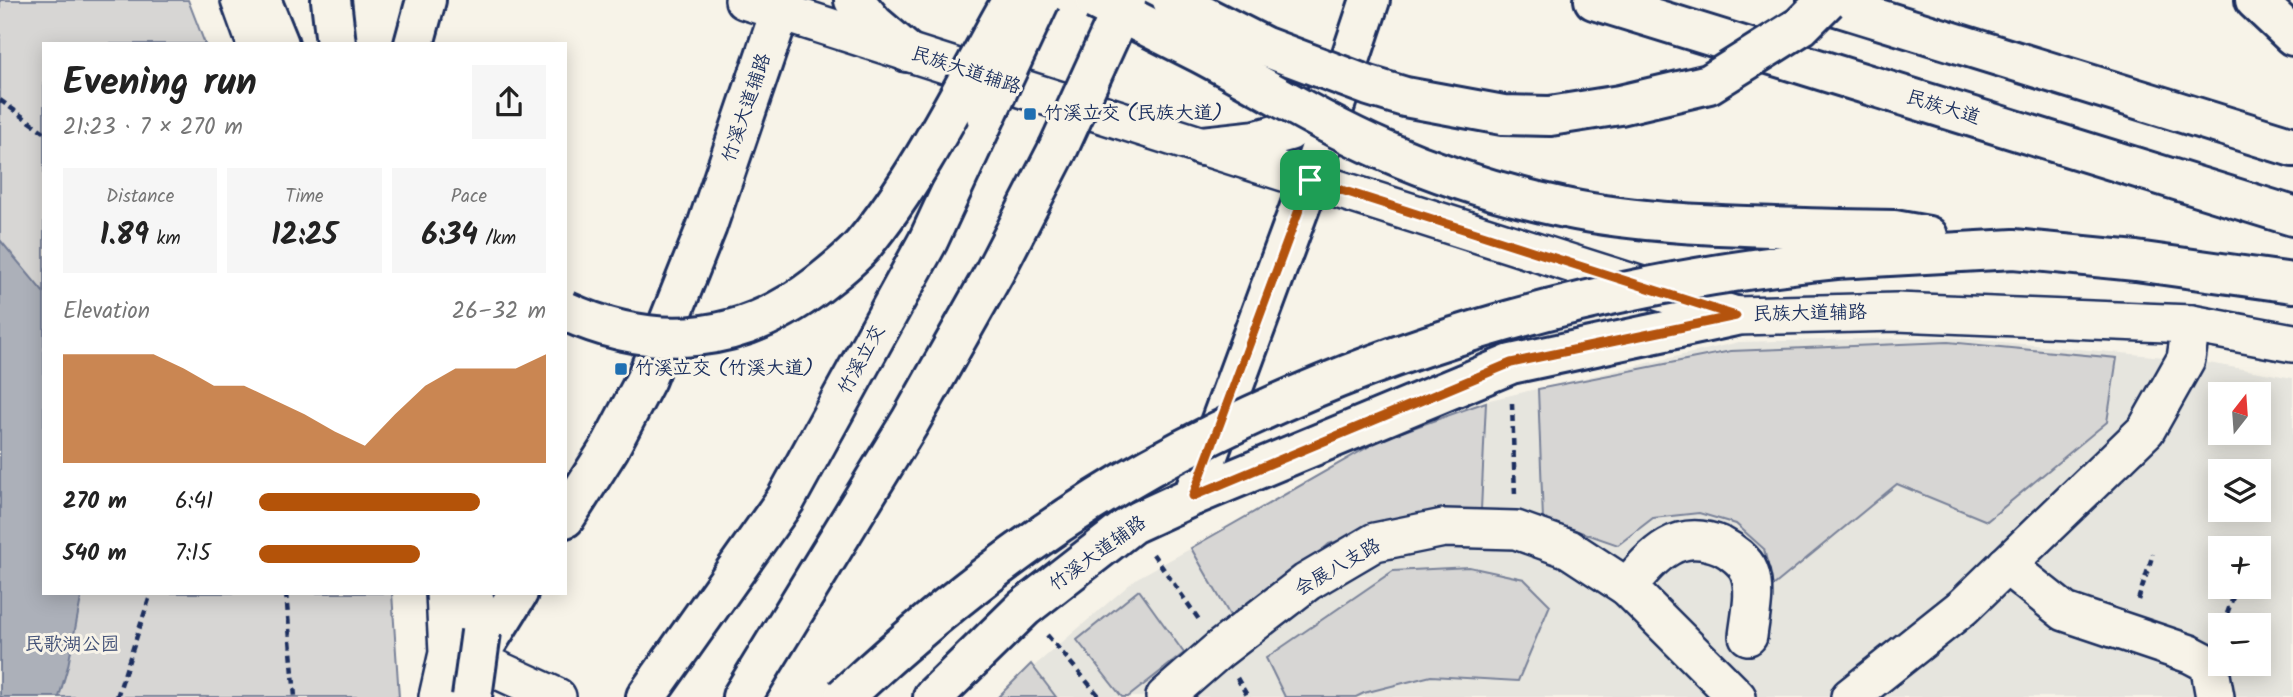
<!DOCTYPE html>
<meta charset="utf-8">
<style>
body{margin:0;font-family:Kalam,"LXGW WenKai TC",sans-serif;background:#f6f6f6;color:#222;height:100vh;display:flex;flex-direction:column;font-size:26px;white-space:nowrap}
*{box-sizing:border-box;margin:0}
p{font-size:23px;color:#767676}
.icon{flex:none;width:38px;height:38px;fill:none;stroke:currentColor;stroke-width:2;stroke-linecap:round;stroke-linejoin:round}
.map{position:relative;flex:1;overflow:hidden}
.details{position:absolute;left:42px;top:42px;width:525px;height:553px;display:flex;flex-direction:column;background:#fff;border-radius:0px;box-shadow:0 4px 18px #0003}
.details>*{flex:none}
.needle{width:46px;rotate:17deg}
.controls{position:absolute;left:2208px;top:382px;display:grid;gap:14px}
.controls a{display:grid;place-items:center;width:63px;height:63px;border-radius:0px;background:#fff;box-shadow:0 4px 18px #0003;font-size:35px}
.pin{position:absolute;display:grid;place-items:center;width:60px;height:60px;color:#fff;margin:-30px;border-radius:14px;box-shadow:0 4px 10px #0006}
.round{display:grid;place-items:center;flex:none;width:74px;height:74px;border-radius:0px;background:#f6f6f6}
.overview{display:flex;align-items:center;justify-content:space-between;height:119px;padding:0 21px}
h1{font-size:38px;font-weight:600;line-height:52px}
.stats{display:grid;grid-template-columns:repeat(3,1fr);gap:10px;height:119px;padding:7px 21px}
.stats div{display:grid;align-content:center;border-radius:0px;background:#f6f6f6;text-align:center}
.stats b{font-size:30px;font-weight:600}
.stats small{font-size:19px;font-weight:400}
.stats p{font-size:19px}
.chart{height:196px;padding:14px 21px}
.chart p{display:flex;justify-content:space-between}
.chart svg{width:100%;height:126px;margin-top:7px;fill:#b45309;opacity:.7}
ul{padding:0 21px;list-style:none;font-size:23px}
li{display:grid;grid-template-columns:112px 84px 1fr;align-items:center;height:52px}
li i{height:18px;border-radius:9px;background:#b45309}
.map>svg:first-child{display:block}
.built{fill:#e6e5de;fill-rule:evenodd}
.green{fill:#d7d6d4;stroke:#798299;stroke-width:2}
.water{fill:#acb0b9;stroke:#727c95;stroke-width:2}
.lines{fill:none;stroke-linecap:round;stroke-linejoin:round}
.minor-casing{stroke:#1b2f5e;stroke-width:42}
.major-casing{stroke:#1b2f5e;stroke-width:44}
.highway-casing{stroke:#1b2f5e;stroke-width:44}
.path{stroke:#1b2f5e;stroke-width:4.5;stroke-dasharray:7 5;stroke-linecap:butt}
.minor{stroke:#f7f3e8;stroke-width:37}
.major{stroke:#f7f3e8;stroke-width:38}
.highway{stroke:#f7f3e8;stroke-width:38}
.highway-bridge-casing{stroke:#1b2f5e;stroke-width:44;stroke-linecap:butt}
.highway-bridge{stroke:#f7f3e8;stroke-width:38}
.route-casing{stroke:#fff;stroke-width:14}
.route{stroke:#b45309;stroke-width:9}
.poi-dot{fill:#1f6fb2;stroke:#f7f3e8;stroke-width:2.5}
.labels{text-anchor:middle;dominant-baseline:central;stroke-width:6;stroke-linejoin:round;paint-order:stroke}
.street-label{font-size:19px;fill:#1b2f5e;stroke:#f7f3e8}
.poi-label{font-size:19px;fill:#1b2f5e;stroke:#f7f3e8;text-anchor:start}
.park-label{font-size:19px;fill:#415076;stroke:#f7f3e8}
</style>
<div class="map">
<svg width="2293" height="697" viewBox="0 0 2293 697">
<rect width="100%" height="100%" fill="#f7f3e8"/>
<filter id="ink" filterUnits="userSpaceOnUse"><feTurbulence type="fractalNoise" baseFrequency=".0143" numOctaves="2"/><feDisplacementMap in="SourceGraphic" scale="14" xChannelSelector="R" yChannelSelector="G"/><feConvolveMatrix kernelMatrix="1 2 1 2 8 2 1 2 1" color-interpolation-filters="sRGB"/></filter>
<g filter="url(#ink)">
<path class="built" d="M 1948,337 L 2186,359 L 2293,378 L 2293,697 L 998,697 L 1137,578 L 1442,411 L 1739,342 ZM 2221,394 L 2259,394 L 2259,432 L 2221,432 ZM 2221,471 L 2259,471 L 2259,509 L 2221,509 ZM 2221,548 L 2259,548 L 2259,586 L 2221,586 ZM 2221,625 L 2259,625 L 2259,663 L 2221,663 Z"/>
<g class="green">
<polygon points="0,0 188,0 205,44 44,44 44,593 392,593 399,697 0,697"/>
<polygon points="1948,342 2117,358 2107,422 1987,521 1897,484 1773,586 1764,549 1736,524 1699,513 1653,518 1618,545 1543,519 1538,389 1731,351"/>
<polygon points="1486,402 1481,510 1404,520 1329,544 1236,626 1191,548 1382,439"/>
<polygon points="1469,567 1524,579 1550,605 1518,681 1431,676 1364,693 1356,697 1285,697 1266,658 1393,571"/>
<polygon points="1139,590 1184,653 1128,697 1122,697 1077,640"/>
<polygon points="1031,664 1056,697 998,697"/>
</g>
<polygon class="water" points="0,240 44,293 44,593 82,593 68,666 59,697 0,697"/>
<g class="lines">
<defs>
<g id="minor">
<polyline points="240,0 256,44"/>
<polyline points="744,0 1736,316 1897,312 2191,324 2293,343"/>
<polyline points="2006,565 2065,612 2190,654 2209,664 2215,697"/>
<path d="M 1627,587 C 1654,555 1677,527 1722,546 C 1732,551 1745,561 1749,571 C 1757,590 1750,617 1748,636"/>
<polyline points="476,660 557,697"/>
<polyline points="438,697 448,653 445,593"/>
<polyline points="1165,697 1220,649 1307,582 1375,542 1444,528 1516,530 1569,549 1627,587 1737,697"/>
<polyline points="1850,697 1963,607 2146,430 2186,359 2191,324"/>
</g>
<g id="major">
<polyline points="854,0 874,24 907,52"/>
<polyline points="1202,146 1257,140 1289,131 1324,100 1331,89"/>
<polyline points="1193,496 1310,180 1370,0"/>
<polyline points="565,518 609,449 646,379 707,226 784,0"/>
<polyline points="450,697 476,660 518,593"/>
<polyline points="933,697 1024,608 1132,524 1193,496 1511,364 1736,316"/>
</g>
<g id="highway">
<polyline points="261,0 279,44"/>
<polyline points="331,0 336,44"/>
<polyline points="1594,0 2293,216"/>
<polyline points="1817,0 2293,147"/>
<polyline points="2255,0 2293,36"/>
<polyline points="414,44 426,0"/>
<polyline points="1840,229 1894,230 1928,236"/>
<polyline points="1836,259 2014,249 2136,261 2293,283"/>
<polyline points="473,593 481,632"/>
<polyline points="646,697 786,499 928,241 986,116"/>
<polyline points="742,697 910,422 994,273 1058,149"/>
</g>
</defs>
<use href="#minor" class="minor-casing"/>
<use href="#major" class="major-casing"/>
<use href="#highway" class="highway-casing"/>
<g class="path">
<polyline points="0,100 44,132"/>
<polyline points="1512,403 1515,496"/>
<polyline points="1153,554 1200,621"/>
<polyline points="286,593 295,697"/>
<polyline points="2138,600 2153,554"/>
<polyline points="2223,625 2237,586"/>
<polyline points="1047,635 1100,697"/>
<polyline points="1237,678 1248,697"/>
<polyline points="117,697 151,593"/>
</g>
<use href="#minor" class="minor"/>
<use href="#major" class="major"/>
<use href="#highway" class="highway"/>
<defs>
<g id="highway-bridge">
<path d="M 1095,0 C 1130,18 1165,35 1200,53 C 1261,85 1319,122 1383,150 C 1440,175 1503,195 1565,208 C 1650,226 1752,226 1840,229"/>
<polyline points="1172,0 1263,46 1369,86 1405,97 1503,115 1550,116 1620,105 1709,84 1801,26 1827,0"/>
<polyline points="986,116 1040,0"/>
<polyline points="1058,149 1126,0"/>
<path d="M 565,311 C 655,352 741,345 819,284 C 834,272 850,260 863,245 C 922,174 966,80 1012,0"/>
<polyline points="472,697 481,632"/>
<path d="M 844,697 C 937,610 1039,529 1150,467 C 1362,350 1596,283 1836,259"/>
</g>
</defs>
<use href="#highway-bridge" class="highway-bridge-casing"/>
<use href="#highway-bridge" class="highway-bridge"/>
</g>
</g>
<g class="lines" filter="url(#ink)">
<defs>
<polygon id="route" points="1310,180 1736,316 1511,363 1193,496"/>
</defs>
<use href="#route" class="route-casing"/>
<use href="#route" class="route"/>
</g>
<g class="poi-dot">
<rect x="1023" y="107" width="14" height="14" rx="3.5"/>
<rect x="614" y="362" width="14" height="14" rx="3.5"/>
</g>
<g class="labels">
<g class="street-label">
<text transform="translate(966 71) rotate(18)">民族大道辅路</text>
<text transform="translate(747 108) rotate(-71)">竹溪大道辅路</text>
<text transform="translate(1943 108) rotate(17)">民族大道</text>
<text transform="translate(1810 314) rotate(-1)">民族大道辅路</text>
<text transform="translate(862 360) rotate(-61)">竹溪立交</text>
<text transform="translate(1098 554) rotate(-36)">竹溪大道辅路</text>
<text transform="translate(1338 568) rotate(-30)">会展八支路</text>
</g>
<g class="poi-label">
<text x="1044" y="114">竹溪立交 (民族大道)</text>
<text x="635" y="369">竹溪立交 (竹溪大道)</text>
</g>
<g class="park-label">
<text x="72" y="645">民歌湖公园</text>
</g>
</g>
</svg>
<div class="controls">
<a><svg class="needle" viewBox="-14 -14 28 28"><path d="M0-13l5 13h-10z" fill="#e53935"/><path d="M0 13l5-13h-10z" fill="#767676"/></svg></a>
<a><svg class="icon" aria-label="layers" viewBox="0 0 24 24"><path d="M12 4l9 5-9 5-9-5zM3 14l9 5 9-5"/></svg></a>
<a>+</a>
<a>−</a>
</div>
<div class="pin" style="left:1310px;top:180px;background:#1e9e55"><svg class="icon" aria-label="arrive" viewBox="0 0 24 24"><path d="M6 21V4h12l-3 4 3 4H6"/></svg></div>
<section class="details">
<div class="overview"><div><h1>Evening run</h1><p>21:23 · 7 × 270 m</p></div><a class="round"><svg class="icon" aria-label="share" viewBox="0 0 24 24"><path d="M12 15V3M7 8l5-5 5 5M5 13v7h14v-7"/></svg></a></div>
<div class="stats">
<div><p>Distance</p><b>1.89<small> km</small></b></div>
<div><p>Time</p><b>12:25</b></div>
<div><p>Pace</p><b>6:34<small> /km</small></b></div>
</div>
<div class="chart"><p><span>Elevation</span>26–32 m</p>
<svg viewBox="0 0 160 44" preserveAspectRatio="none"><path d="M0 44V6L10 6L20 6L30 6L40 11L50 17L60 17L70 22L80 27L90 33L100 38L110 27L120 17L130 11L140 11L150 11L160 6V44z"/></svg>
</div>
<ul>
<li><b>270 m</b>6:41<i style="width:77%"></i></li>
<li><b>540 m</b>7:15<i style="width:56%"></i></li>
</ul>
</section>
</div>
